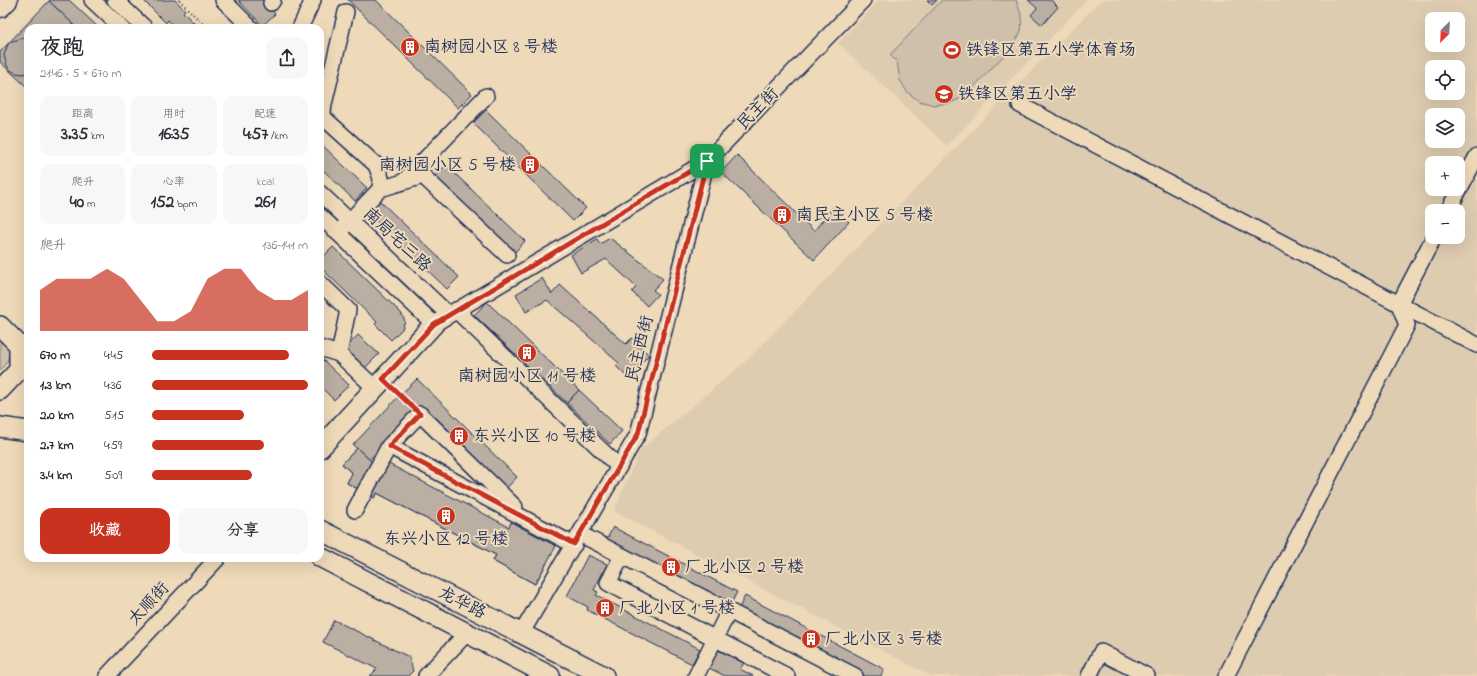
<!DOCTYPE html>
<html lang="zh">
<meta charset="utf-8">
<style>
body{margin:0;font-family:"Indie Flower","LXGW WenKai TC",sans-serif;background:#f7f7f7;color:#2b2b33;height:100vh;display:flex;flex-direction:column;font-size:15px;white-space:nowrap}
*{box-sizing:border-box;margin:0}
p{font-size:13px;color:#7c7c81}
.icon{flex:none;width:22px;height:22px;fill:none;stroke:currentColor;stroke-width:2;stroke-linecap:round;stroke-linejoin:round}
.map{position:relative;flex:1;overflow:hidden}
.drawer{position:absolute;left:24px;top:24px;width:300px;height:538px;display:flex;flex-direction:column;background:#fff;border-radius:12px;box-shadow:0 4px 16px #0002}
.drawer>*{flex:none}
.needle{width:26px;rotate:204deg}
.controls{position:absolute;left:1425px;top:12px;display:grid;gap:8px}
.controls a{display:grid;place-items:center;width:40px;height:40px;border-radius:8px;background:#fff;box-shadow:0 4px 16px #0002;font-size:20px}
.pin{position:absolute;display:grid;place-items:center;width:34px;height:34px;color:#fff;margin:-17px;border-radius:8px;box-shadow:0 2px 6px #0006}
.round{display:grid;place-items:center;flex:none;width:42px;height:42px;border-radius:12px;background:#f7f7f7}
.overview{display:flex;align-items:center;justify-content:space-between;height:68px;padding:0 16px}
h1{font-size:22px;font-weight:700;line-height:30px}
.stats{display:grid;grid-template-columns:repeat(3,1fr);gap:6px;height:68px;padding:4px 16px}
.stats div{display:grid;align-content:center;border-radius:10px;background:#f7f7f7;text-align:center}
.stats b{font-size:17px;font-weight:700}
.stats small{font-size:11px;font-weight:400}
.stats p{font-size:11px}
.chart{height:112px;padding:8px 16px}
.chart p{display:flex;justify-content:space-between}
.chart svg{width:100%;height:72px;margin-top:4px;fill:#c8321e;opacity:.7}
.action{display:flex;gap:8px;margin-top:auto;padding:8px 16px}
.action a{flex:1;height:46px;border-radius:12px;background:#c8321e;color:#fff;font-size:16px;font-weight:700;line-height:46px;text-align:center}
.action a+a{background:#f7f7f7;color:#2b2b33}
ul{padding:0 16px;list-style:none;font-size:13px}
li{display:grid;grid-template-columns:64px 48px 1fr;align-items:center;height:30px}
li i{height:10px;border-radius:5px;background:#c8321e}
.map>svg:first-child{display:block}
.built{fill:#deccb1;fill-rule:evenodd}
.green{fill:#cfc0ab;stroke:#757884}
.building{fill:#baafa2;stroke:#1b2f5e}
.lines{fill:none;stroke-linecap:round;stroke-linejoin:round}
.minor-casing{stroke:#1b2f5e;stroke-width:18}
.major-casing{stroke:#1b2f5e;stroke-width:22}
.highway-casing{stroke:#1b2f5e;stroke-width:25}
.path{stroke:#1b2f5e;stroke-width:2;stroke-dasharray:1 3;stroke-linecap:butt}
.minor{stroke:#eed9b8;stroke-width:15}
.major{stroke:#eed9b8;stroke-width:19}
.highway{stroke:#eed9b8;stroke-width:22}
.route-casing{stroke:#fff;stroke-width:8}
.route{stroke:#c8321e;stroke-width:5}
.labels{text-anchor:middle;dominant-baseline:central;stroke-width:4;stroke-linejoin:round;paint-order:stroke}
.poi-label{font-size:17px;fill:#1b2f5e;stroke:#eed9b8;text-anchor:start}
.street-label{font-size:17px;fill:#1b2f5e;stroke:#eed9b8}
</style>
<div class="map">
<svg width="1477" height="676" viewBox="0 0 1477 676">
<rect width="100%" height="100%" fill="#eed9b8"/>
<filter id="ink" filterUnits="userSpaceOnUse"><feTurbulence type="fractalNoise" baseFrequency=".025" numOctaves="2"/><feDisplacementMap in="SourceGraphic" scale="8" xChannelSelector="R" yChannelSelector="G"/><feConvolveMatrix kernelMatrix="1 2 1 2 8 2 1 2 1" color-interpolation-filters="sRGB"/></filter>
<g filter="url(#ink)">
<g class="built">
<polygon points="880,0 1087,0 947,146 838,43"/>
<path d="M 1101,0 L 1477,0 L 1477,676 L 931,676 L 614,511 L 640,450 L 745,362 ZM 1432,19 L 1458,19 L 1458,45 L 1432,45 ZM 1432,67 L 1458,67 L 1458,93 L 1432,93 ZM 1432,115 L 1458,115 L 1458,141 L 1432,141 ZM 1432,163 L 1458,163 L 1458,189 L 1432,189 ZM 1432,211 L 1458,211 L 1458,237 L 1432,237 Z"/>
</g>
<g class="green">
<polygon points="942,0 1016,0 1022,17 1021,31 1014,45 964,97 950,103 934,105 919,101 907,92 900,80 897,62 890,55"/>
<path d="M 0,336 C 13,348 11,359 0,371 Z"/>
</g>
<g class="building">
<polygon points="50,0 69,0 99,28 77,28 49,1"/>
<polygon points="143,0 175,0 185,10 183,12 199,28 176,28 168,20 166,23"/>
<polygon points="238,0 262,0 275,14 264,24 274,28 259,28 261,24"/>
<polygon points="348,0 376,0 472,94 458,108"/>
<polygon points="927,0 937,0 932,5"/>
<polygon points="1028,0 1051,0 1058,7 1042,25 1031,15 1037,8"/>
<polygon points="49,1 73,24 69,28 28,28 28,88 0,62 0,52"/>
<polygon points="23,38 28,39 28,73 22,74 16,73 10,70 7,66 4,55 8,44 13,41"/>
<polygon points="486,110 586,208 573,221 473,123"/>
<polygon points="320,143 367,188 355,201 320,167"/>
<polygon points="737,155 814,231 833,207 849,222 814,260 721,172"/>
<polygon points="446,165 525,241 514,253 434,177"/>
<polygon points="380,201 459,277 447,289 368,213"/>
<polygon points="610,238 663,279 653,290 658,294 647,306 632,292 636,287 606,259 581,273 571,255 597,239 600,244"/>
<polygon points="333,247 401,313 405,321 402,329 391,340 375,324 377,322 320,267 320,260"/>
<polygon points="542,278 552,294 560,285 626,344 632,338 649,355 627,377 616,366 619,363 547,300 526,312 516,294"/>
<polygon points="487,302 579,390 567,403 474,315"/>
<polygon points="358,335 379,354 364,369 344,350"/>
<polygon points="320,358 321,358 349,385 334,400 320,386"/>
<polygon points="417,379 517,477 502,493 401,394"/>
<polygon points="579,390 622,431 610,444 567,403"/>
<polygon points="398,397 414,413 369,460 353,445"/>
<polygon points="357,448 373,463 366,470 380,477 384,470 505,535 503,539 547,563 535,584 493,561 496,555 377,493 374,498 347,483 352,473 342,464"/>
<polygon points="357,448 373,463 366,470 380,477 387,463 509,527 511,522 556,546 535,584 493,561 496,555 377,493 374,498 347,483 352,473 342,464"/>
<polygon points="613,527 737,592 730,606 606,541"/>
<polygon points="588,555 607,564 594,590 598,592 596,595 700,649 692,664 587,610 588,607 567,596"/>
<polygon points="745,596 884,669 881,676 865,676 738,610"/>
<polygon points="334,620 409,657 413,671 408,676 370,676 377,669 323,642"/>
<polygon points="718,650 744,663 740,669 753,676 725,676 709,668"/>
</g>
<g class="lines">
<defs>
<g id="minor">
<polyline points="92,0 122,28"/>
<polyline points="115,0 145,28"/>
<polyline points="223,0 251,28"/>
<polyline points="271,3 273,0"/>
<polyline points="300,28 313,0"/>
<polyline points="1020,105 1477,345"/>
<polyline points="404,181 486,96"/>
<polyline points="380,189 423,176 507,255"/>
<polyline points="320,193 449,315"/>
<polyline points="1448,211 1477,156"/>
<polyline points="320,216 434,324 707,161 863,0"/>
<polyline points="338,233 380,189 381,178 376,165 324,118 323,113 324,104 346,12"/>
<polyline points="320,283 348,310 339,354"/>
<polyline points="456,310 619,467"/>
<polyline points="320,348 339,354 375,388"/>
<polyline points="389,446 420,414 515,507"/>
<polyline points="355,510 389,446 574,545"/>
<polyline points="580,534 855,676"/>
<polyline points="622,556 608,583 787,676"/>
<polyline points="521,634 638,434 707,161"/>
<polyline points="107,676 218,558"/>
<polyline points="426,676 467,633"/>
<polyline points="696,676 729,611"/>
<polyline points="1089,676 1101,652 1147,676"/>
<polyline points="1226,676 1407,325 1399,304 1434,237"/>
</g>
<g id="major">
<polyline points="0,326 27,353"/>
<polyline points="0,390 19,370 19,345"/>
<polyline points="0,427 28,431"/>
<polyline points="320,448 434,324"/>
<polyline points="320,530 604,676"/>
<polyline points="320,557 550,676"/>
</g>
<polyline id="highway" points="0,6 6,0"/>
</defs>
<use href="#minor" class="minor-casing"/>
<use href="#major" class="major-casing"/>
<use href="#highway" class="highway-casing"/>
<g class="path">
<polyline points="179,0 207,28"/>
<polyline points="393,389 410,405"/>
</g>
<use href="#minor" class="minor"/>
<use href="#major" class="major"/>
<use href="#highway" class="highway"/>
</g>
</g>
<g class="lines" filter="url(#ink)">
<defs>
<polygon id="route" points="707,161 638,434 574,544 389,446 420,414 383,379 434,324"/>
</defs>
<use href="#route" class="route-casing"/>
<use href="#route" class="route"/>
</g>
<defs>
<symbol id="building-disc" viewBox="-11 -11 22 22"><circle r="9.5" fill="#c8321e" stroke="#eed9b8"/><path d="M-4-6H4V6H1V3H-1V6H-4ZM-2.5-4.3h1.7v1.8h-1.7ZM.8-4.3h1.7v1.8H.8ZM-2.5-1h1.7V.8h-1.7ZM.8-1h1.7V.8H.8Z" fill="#fff"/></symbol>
<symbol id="stadium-disc" viewBox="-11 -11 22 22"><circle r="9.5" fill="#c8321e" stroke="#eed9b8"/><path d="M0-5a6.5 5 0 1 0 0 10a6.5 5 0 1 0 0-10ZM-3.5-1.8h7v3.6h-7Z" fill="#fff"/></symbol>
<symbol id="school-disc" viewBox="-11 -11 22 22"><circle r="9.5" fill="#c8321e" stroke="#eed9b8"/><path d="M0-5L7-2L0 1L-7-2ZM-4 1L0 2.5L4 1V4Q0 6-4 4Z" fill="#fff"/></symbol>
</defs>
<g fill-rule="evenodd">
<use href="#building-disc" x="399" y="36" width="22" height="22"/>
<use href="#stadium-disc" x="941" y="39" width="22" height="22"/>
<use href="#school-disc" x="933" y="83" width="22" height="22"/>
<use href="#building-disc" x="519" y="154" width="22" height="22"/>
<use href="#building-disc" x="771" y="204" width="22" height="22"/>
<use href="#building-disc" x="516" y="342" width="22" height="22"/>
<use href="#building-disc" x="448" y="425" width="22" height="22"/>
<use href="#building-disc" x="435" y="505" width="22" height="22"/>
<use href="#building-disc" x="660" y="556" width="22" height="22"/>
<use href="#building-disc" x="594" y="597" width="22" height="22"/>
<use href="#building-disc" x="800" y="628" width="22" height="22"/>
</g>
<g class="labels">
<g class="poi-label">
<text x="424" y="47">南树园小区 8 号楼</text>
<text x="966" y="50">铁锋区第五小学体育场</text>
<text x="958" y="94">铁锋区第五小学</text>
<text x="516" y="165" text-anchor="end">南树园小区 5 号楼</text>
<text x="796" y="215">南民主小区 5 号楼</text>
<text x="527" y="376" text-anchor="middle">南树园小区 11 号楼</text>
<text x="473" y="436">东兴小区 10 号楼</text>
<text x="446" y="539" text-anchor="middle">东兴小区 12 号楼</text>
<text x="685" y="567">厂北小区 2 号楼</text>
<text x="619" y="608">厂北小区 1 号楼</text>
<text x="825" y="639">厂北小区 3 号楼</text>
</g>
<g class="street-label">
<text transform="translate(758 109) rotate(-46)">民主街</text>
<text transform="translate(397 240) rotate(43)">南局宅三路</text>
<text transform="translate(640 349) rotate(-76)">民主西街</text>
<text transform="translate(462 603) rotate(27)">龙华路</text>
<text transform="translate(149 604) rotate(-47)">太顺街</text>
</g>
</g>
</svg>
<div class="controls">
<a><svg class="needle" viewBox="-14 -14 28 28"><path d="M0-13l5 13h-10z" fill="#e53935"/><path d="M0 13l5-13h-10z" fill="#7c7c81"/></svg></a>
<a><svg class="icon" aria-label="locate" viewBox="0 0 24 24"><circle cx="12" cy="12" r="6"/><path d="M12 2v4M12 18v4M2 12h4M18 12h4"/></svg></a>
<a><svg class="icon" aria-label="layers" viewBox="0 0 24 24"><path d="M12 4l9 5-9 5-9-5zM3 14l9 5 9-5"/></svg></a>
<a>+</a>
<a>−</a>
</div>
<div class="pin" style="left:707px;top:161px;background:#1e9e55"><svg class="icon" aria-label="arrive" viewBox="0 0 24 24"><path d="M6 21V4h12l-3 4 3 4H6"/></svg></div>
<section class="drawer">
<div class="overview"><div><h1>夜跑</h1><p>21:46 · 5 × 670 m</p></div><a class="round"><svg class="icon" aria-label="share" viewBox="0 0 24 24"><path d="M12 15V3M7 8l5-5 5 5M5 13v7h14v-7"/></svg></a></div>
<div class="stats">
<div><p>距离</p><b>3.35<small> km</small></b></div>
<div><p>用时</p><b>16:35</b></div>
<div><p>配速</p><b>4:57<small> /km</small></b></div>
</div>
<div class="stats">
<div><p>爬升</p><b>40<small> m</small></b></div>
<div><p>心率</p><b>152<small> bpm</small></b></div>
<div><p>kcal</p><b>261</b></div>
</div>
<div class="chart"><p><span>爬升</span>136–141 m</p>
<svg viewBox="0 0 160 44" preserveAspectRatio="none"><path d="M0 44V19L10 12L20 12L30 12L40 6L50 12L60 25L70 38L80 38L90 32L100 12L110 6L120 6L130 19L140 25L150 25L160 19V44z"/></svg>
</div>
<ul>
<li><b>670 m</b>4:45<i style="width:88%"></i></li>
<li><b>1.3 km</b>4:36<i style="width:100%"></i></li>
<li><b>2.0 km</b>5:15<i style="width:59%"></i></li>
<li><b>2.7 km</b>4:59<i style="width:72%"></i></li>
<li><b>3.4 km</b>5:09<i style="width:64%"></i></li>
</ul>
<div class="action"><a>收藏</a><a>分享</a></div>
</section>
</div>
